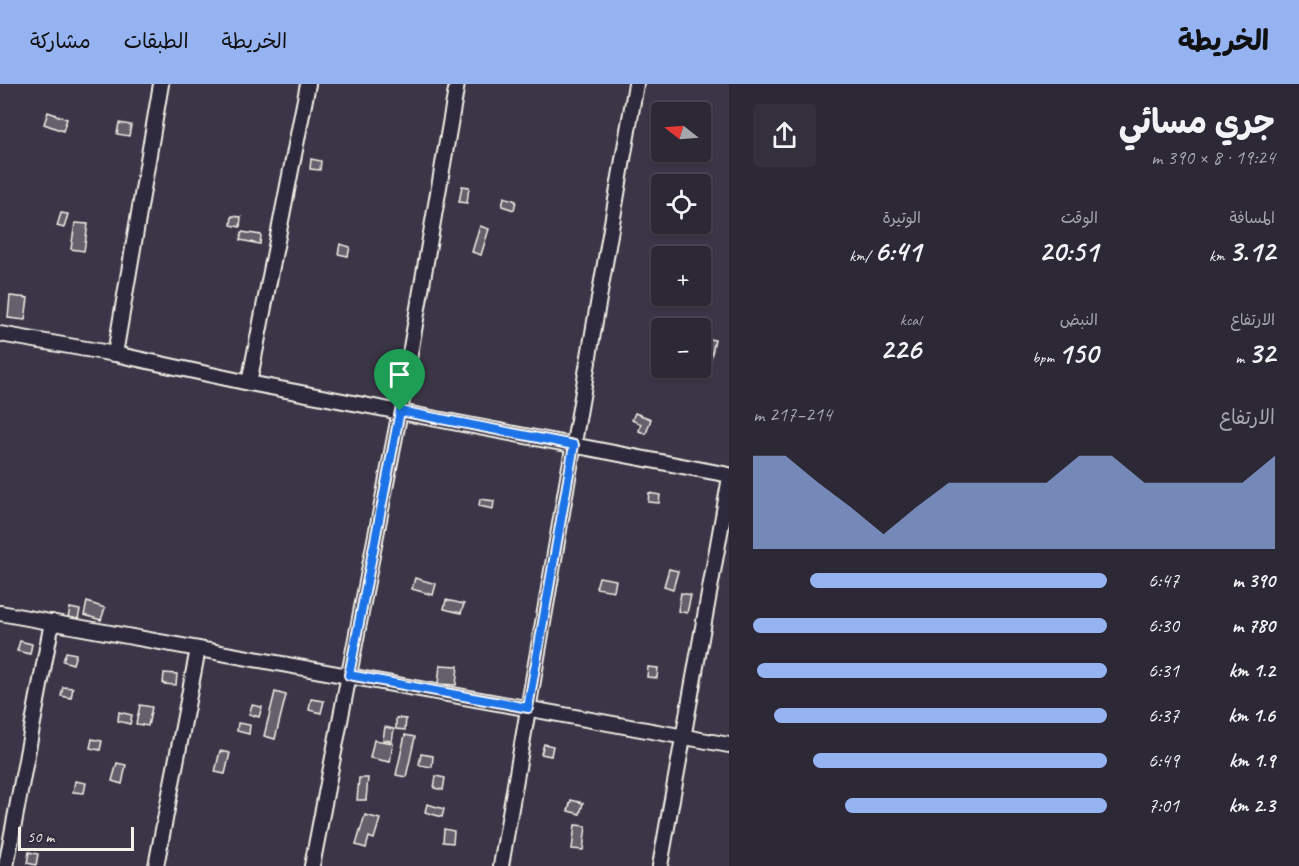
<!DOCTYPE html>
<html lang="ar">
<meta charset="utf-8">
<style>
body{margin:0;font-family:Caveat,"Playpen Sans Arabic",sans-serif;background:#34303d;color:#f1f3f6;direction:rtl;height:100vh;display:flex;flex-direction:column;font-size:22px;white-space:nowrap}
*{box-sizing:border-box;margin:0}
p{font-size:20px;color:#a6a6ad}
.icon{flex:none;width:33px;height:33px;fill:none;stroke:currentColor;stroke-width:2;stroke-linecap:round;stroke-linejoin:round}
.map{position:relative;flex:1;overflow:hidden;direction:ltr}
.side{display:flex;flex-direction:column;background:#2c2835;width:570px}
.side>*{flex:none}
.needle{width:39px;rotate:287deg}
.buttons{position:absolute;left:651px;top:18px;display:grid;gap:12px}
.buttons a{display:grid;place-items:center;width:60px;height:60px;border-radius:6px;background:#2c2835;box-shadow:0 2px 4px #0004,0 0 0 2px #484450;font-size:30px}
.scale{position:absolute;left:18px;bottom:15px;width:116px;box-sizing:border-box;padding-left:6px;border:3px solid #f4f1e8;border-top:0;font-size:16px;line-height:21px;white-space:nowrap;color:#f4f1e8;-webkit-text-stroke:4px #2f2a3d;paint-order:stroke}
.pin{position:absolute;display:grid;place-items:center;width:51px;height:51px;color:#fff;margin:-62px -26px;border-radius:50% 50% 50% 0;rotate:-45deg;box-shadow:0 0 6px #0007}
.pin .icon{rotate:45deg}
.round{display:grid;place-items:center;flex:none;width:63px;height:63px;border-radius:6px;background:#34303d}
.overview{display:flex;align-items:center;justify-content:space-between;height:102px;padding:0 24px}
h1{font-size:33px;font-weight:700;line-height:45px}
.metrics{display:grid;grid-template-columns:repeat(3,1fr);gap:9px;height:102px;padding:6px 24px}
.metrics div{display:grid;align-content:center}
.metrics b{font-size:30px;font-weight:700}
.metrics small{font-size:16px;font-weight:400}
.metrics p{font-size:16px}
.chart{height:168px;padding:12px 24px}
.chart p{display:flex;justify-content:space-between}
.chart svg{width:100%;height:108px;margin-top:6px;fill:#95b2f1;opacity:.7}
ul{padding:0 24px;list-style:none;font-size:20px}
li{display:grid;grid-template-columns:96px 72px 1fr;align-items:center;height:45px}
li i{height:15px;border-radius:8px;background:#95b2f1}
header{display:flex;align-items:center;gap:36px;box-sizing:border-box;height:84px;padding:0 30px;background:#95b2f1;color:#111}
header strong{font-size:28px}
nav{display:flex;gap:33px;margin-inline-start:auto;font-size:21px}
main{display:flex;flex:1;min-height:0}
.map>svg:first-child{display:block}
.building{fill:#65616c;stroke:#f4f1e8;stroke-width:1.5}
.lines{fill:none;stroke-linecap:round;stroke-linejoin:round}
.street-casing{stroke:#f4f1e8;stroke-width:18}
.street{stroke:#2f2a3d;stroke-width:14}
.route-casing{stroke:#fff;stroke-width:12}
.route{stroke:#1a73e8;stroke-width:8}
</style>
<header>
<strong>الخريطة</strong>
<nav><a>الخريطة</a><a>الطبقات</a><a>مشاركة</a></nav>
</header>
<main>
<section class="side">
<div class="overview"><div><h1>جري مسائي</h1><p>19:24 · 8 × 390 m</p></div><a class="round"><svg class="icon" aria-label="share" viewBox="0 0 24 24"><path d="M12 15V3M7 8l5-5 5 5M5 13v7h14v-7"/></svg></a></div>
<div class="metrics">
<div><p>المسافة</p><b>3.12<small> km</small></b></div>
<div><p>الوقت</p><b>20:51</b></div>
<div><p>الوتيرة</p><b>6:41<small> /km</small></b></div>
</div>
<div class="metrics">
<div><p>الارتفاع</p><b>32<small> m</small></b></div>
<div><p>النبض</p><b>150<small> bpm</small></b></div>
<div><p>kcal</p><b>226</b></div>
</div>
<div class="chart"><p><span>الارتفاع</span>214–217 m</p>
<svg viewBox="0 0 160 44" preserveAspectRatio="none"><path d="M0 44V6L10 6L20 17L30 27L40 38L50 27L60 17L70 17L80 17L90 17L100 6L110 6L120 17L130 17L140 17L150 17L160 6V44z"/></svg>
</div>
<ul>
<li><b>390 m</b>6:47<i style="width:84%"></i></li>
<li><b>780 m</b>6:30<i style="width:100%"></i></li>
<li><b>1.2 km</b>6:31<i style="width:99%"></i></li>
<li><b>1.6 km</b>6:37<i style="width:94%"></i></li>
<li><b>1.9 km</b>6:49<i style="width:83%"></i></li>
<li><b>2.3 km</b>7:01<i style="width:74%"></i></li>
</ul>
</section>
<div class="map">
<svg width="729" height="782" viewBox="0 0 729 782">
<rect width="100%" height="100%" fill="#3b3647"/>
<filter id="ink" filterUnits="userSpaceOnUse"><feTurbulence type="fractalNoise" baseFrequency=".0167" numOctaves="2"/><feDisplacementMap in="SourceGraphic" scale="12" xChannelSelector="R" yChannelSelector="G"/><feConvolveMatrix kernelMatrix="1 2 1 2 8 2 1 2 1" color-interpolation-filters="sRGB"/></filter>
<g filter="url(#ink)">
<g class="building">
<polygon points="48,28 67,35 63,47 44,40"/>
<polygon points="119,39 131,41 129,52 117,50"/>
<polygon points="311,75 321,77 320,86 310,85"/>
<polygon points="462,102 469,103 467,119 459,118"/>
<polygon points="504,113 516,117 514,126 502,122"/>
<polygon points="61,129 68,130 64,144 57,142"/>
<polygon points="232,132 241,133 240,143 231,141"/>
<polygon points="75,139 88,140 84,167 71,165"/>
<polygon points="480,142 489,145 481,171 472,168"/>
<polygon points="242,148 261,151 260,160 240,156"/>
<polygon points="340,160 350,163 348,172 338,170"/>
<polygon points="10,212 28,214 25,236 8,234"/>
<polygon points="700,253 715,256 710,278 700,276"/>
<polygon points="635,329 651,335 646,350 639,347 641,340 632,336"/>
<polygon points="649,409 660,411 659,419 648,418"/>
<polygon points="480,415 494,417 493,425 479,422"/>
<polygon points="669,485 678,487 673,505 664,502"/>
<polygon points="599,493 616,496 614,507 596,504"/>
<polygon points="415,494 436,500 433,511 412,505"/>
<polygon points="681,509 691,511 687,529 678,527"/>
<polygon points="446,516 464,520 461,529 444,525"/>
<polygon points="87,518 105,524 101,536 84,531"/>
<polygon points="70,524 80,526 78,535 68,534"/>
<polygon points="20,557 32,560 30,570 17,567"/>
<polygon points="66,568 76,570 73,580 63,577"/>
<polygon points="440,581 458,582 456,601 438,600"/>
<polygon points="648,583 658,584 657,594 647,593"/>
<polygon points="164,589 177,590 176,601 163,600"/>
<polygon points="63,603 73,604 71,614 61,612"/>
<polygon points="275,608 286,611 275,655 264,652"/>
<polygon points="311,615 324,617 321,629 309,626"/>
<polygon points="140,621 152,623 148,642 136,640"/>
<polygon points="252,621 262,623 259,633 249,630"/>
<polygon points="119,628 132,631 130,640 118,637"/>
<polygon points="396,634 406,635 405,646 396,645"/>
<polygon points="238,639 250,641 249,650 237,647"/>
<polygon points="385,643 394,645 392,657 383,656"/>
<polygon points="405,651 415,653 406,693 396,691"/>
<polygon points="92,655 102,657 100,666 90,664"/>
<polygon points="374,656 393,659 390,678 370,674"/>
<polygon points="544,660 553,662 551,672 541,670"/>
<polygon points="220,667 230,669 225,690 215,688"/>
<polygon points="421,670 433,672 432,683 419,681"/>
<polygon points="117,679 126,681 122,700 112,697"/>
<polygon points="436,692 445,694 443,706 434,704"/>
<polygon points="359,694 368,694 366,716 357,716"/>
<polygon points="75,697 86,699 84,709 73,708"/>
<polygon points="571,716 583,719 580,730 568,727"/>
<polygon points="427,720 444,725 442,733 425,728"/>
<polygon points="365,731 380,735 374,755 369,753 366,764 356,761"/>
<polygon points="575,741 586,742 583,766 572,765"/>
<polygon points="444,745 454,747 453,759 443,758"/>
<polygon points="29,768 38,770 36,781 27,779"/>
</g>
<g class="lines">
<defs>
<g id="street">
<polyline points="0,250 115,270 249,299 729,391"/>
<polyline points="115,270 161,0"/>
<polyline points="249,299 308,0"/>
<polyline points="0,529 729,661"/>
<polyline points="6,782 52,538"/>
<polyline points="156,782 198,565"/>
<polyline points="312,782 400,327 457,0"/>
<polyline points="501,782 636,0"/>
<polyline points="660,782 729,399"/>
</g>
</defs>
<use href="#street" class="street-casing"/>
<use href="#street" class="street"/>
</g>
</g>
<g class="lines" filter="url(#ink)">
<defs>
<polygon id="route" points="400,327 574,361 528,624 349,591"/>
</defs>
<use href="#route" class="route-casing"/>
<use href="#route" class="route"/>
</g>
</svg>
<div class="buttons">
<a><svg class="needle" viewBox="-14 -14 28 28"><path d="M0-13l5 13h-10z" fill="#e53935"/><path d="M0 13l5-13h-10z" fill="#a6a6ad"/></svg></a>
<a><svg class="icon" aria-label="locate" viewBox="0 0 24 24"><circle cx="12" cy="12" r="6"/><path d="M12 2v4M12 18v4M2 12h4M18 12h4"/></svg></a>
<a>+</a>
<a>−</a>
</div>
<div class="scale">50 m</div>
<div class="pin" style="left:400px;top:327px;background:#1e9e55"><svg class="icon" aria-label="arrive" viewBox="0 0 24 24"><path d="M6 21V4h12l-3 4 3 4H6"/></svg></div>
</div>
</main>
